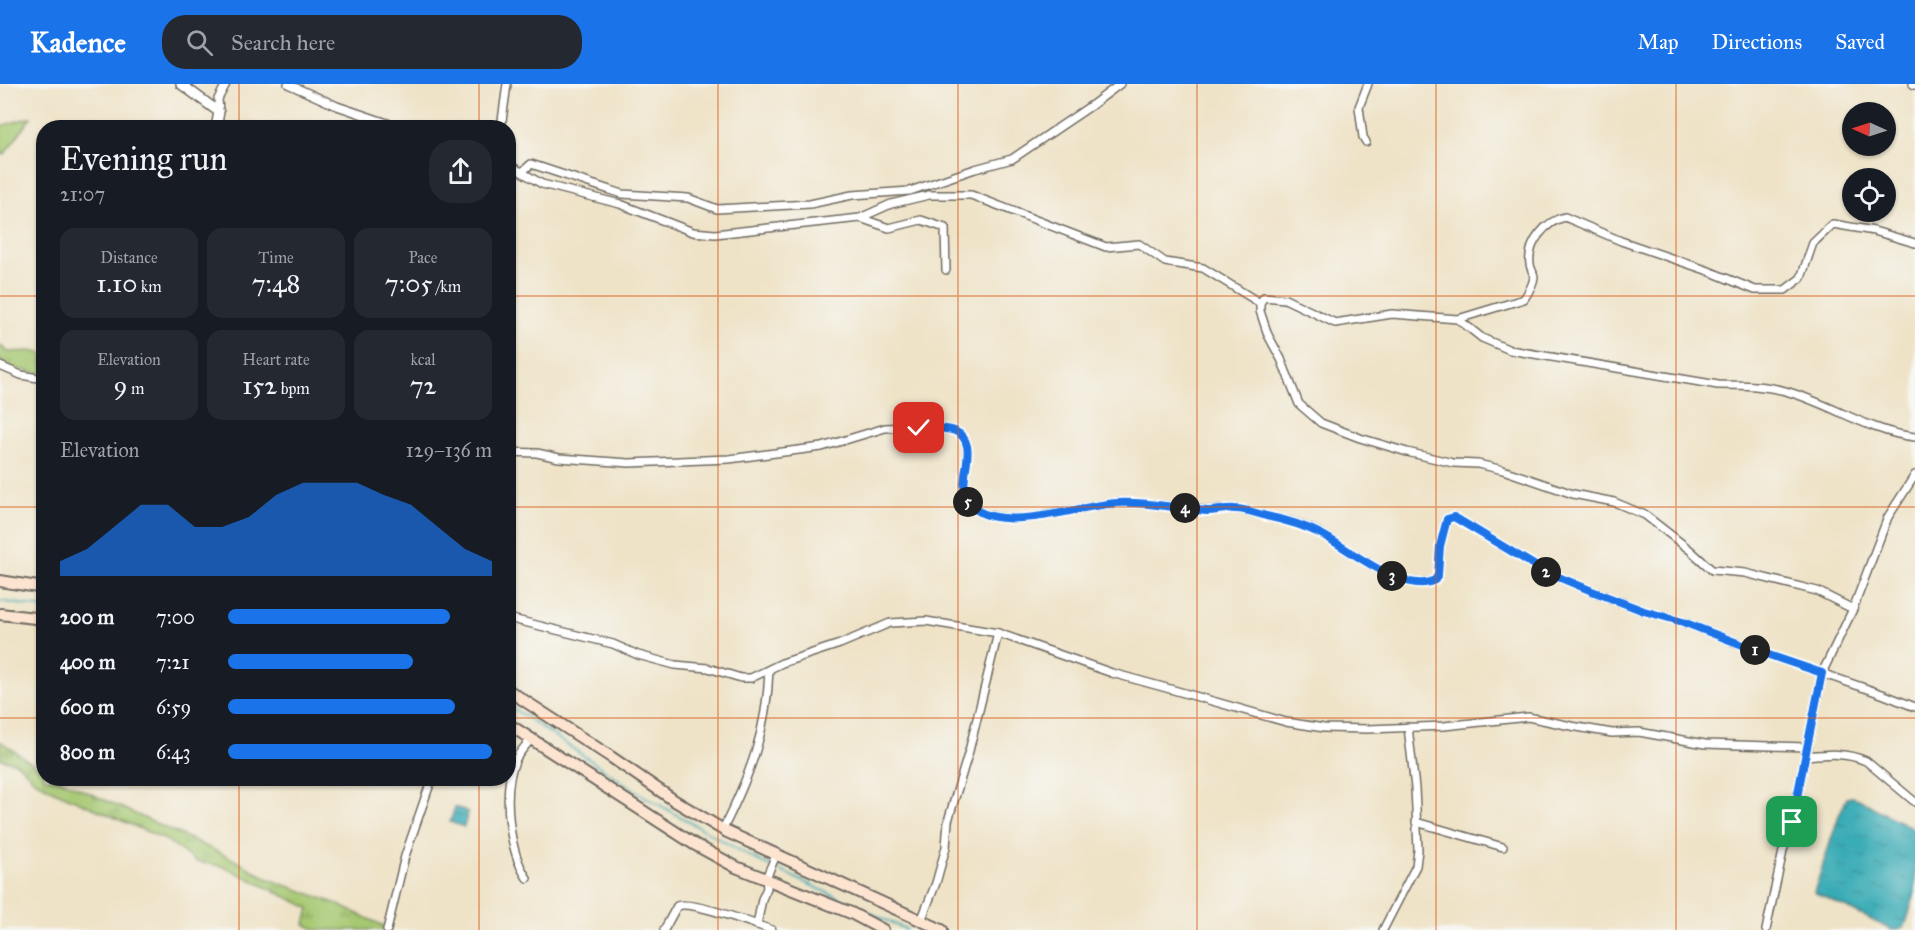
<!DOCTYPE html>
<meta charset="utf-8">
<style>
body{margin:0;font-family:"IM FELL Great Primer",serif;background:#242831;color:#f1f3f6;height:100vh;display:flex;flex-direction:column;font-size:22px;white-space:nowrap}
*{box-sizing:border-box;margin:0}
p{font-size:20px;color:#9ea1a6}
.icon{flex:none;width:33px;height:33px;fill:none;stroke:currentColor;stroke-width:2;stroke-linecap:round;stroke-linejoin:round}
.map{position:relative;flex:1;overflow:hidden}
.panel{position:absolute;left:36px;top:36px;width:480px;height:666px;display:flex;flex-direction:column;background:#171b24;border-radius:24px;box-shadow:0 2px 4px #0004}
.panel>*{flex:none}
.needle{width:39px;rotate:273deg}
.fabs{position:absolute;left:1842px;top:18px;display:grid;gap:12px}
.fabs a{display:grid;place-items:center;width:54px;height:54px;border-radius:50%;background:#171b24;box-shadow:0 2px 4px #0004;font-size:30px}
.pin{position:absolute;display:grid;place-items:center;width:51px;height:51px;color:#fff;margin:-26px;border-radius:12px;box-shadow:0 3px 9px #0006}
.km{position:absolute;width:30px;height:30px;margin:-15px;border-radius:50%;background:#222;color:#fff;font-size:16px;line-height:30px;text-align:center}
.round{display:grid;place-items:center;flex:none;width:63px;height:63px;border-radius:24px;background:#242831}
.head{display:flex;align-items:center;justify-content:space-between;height:102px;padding:0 24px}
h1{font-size:33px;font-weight:600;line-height:45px}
.figures{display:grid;grid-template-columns:repeat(3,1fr);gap:9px;height:102px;padding:6px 24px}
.figures div{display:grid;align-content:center;border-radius:15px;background:#242831;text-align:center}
.figures b{font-size:26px;font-weight:600}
.figures small{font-size:16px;font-weight:400}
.figures p{font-size:16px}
.chart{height:168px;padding:12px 24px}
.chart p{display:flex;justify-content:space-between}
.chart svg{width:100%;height:108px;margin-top:6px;fill:#1a73e8;opacity:.7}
ul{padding:0 24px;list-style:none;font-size:20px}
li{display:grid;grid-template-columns:96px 72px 1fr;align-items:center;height:45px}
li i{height:15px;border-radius:8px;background:#1a73e8}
header{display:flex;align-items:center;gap:36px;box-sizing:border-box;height:84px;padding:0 30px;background:#1a73e8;color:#fff}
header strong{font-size:28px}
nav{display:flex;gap:33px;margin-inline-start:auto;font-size:21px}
.search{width:420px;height:54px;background:#242831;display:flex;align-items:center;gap:15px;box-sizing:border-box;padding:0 21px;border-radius:24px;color:#9ea1a6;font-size:22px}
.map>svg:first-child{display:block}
.grass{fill:url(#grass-tufts);stroke:#687a4e;stroke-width:1.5}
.water{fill:url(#water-ripples);stroke:#326b70;stroke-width:1.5}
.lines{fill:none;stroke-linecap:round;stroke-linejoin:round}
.stream{stroke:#39abb5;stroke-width:2}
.minor-casing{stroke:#706b62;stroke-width:10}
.tertiary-casing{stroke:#706b62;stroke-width:12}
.secondary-casing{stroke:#706b62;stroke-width:14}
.minor{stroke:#fff;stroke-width:7}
.tertiary{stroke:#fff;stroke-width:9}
.secondary{stroke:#fde4d1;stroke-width:10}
.route-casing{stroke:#fff;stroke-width:12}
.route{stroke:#1a73e8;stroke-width:8}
.grid{fill:none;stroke:#d5540f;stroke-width:1.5;stroke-opacity:0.55}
</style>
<header>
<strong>Kadence</strong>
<div class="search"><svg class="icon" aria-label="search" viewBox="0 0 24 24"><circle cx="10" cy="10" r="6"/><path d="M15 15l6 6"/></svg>Search here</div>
<nav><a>Map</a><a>Directions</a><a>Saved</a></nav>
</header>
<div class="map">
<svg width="1915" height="846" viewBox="0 0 1915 846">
<defs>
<pattern id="grass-tufts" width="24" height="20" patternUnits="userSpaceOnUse" patternTransform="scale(1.5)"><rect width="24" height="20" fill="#a6c871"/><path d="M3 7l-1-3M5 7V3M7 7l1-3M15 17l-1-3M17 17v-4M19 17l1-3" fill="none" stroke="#87a35d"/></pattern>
<pattern id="water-ripples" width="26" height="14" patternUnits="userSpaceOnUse" patternTransform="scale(1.5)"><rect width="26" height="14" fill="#39abb5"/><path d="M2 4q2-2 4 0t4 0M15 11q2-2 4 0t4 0" fill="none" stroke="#308b93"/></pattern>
</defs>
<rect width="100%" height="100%" fill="#f6f6f2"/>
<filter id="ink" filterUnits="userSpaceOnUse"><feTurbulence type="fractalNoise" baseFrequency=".0167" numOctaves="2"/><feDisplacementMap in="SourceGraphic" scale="12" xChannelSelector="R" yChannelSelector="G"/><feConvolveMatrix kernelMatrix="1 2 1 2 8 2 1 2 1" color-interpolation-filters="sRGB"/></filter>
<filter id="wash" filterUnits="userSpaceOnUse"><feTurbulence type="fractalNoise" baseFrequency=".008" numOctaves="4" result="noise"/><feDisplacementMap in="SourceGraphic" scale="24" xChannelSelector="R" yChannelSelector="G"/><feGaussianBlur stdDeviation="1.35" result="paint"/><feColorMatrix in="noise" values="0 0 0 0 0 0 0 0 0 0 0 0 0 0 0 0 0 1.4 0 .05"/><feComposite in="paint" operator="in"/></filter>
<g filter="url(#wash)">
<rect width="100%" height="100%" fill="#efe3c7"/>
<g class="grass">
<polygon points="31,33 4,71 0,69 0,42"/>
<path d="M 0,261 L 7,268 C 21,268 30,265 43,270 L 43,290 L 9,283 L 0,277 Z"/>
<polygon points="0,657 43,687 44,694 59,695 229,773 269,795 332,818 384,842 383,846 316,846 305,840 309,824 225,783 195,777 166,756 52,706 34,696 17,679 1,675"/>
</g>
<g class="water">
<polygon points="1852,713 1863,717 1881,728 1915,745 1915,808 1906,840 1904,844 1892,846 1814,808 1839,731 1847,714"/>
<polygon points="455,723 468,728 464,743 450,738"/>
</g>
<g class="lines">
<g class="stream">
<polyline points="0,517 44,524"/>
<polyline points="508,621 642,711 753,774 907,846"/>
</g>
</g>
</g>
<g filter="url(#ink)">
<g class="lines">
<defs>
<g id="minor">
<polyline points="288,0 337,22 402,44"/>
<polyline points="1913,0 1915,1"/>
<polyline points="219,28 218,15 226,0"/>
<polyline points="501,44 507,0"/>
<polyline points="1366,58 1363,53 1359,23 1368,0"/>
<path d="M 508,80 L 542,100 L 620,120 L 693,148 L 715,150 L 860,134 L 891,120 L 929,111 L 971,111 L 1106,163 L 1139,160 L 1165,178 L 1203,184 L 1260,219 L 1264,213 L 1285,215 L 1335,239 L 1392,230 L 1458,235 L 1482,254 L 1510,266 L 1718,301 C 1742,301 1768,301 1792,309 C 1834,322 1871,348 1915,353"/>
<polyline points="522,88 531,80 622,110 688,114 717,125 810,120 852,111 910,107 975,85 1012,75 1092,21 1120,0"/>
<polyline points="860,134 889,144 921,136 945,144 946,186"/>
<polyline points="1260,219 1260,227 1268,251 1281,275 1299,320 1321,339 1360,354 1407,368 1453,379 1478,380 1503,386 1573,410 1614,418 1645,431 1690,466 1712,486 1745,489 1817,507 1853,525"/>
<path d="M 1458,235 L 1524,215 C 1528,209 1533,201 1534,193 C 1534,189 1530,184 1530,180 C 1527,159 1546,137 1565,133 L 1621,157 L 1706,186 L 1755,206 L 1785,206 L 1801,194 L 1813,159 L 1833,140 L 1874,147 L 1915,159"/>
<polyline points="0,282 21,291 44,295"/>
<path d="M 508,368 L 537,369 L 559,374 L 629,379 L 729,375 L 822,363 L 885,344 C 896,343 906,344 916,344 C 928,344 942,343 952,346 C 992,359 934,420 993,432 C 1033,441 1078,421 1118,419 C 1147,418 1175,423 1204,426 C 1214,427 1225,424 1235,425 C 1248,426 1262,431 1275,434 C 1292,437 1307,442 1322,450 C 1348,465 1405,511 1435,496 L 1438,491 L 1440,462 L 1447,435 L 1454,433 L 1544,487 L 1592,507 L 1644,527 L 1683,538 L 1766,570 L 1882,610 L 1915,623"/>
<polyline points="508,534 613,560 638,571 675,581 708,584 741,594 751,594 782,579 840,560 890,539 926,537 998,549 1112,589 1163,603 1286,638 1324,644 1368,645 1444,642 1528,633 1571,642 1612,649 1639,648 1705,660 1808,663"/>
<path d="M 1807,672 C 1828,670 1846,668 1866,677 L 1915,718"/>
<polyline points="1416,738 1503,763"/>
<path d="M 723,745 C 750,691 767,647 769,586"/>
<path d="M 527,794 C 509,768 502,707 515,677 C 518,669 526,662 531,655"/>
<polyline points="921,837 936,799 946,763 948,737 969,667 998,549"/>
<polyline points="757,841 762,815 767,804 766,794 776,771"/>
<polyline points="387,846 405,772 432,694"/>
<path d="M 664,846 L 677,822 C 691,816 754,840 772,846"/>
<polyline points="1383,846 1416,782 1418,766 1415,704 1408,643"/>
<polyline points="1766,846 1783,767 1792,738 1822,589 1853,525 1888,433 1915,391"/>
</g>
<polyline id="tertiary" points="181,0 219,28 216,44"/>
<g id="secondary">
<polyline points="0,497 44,504"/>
<polyline points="0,530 44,535"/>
<polyline points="508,606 611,673 675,717 727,748 942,846"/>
<polyline points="508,640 694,760 736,783 851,829 883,846"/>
</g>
</defs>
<use href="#minor" class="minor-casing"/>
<use href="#tertiary" class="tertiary-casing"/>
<use href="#secondary" class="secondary-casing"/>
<use href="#minor" class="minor"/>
<use href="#tertiary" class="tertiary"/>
<use href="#secondary" class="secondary"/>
</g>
</g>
<g class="lines" filter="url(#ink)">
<defs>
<path id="route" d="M 919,344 C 930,344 944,343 955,347 C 990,364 935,417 991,432 C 1029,441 1079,422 1117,419 C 1148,417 1177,425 1207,427 C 1217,427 1226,424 1235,425 C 1245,425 1256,429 1266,432 C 1286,436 1303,441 1321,450 C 1348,464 1405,512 1435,496 L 1438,491 L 1440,462 L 1447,435 L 1454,433 L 1544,487 L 1592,507 L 1644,527 L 1683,538 L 1766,570 L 1822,589 L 1792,738"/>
</defs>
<use href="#route" class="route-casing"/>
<use href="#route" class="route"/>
</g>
<path class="grid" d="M 239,0 L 239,44M 479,0 L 479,44M 718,0 L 718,846M 958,0 L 958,846M 1197,0 L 1197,846M 1436,0 L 1436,846M 1676,0 L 1676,846M 0,212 L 44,212M 508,212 L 1915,212M 0,423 L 44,423M 508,423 L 1915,423M 0,634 L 44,634M 508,634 L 1915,634M 239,694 L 239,846M 479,694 L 479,846"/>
</svg>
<div class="fabs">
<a><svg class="needle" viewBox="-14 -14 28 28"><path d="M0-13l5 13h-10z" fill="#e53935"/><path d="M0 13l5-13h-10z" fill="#9ea1a6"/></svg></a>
<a><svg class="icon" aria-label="locate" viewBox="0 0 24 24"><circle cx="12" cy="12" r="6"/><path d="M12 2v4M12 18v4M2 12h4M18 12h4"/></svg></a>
</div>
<div class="pin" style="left:1792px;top:738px;background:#1e9e55"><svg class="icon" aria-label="arrive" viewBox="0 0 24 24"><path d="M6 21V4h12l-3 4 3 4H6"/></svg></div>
<div class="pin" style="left:919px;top:344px;background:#d93025"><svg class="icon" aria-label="check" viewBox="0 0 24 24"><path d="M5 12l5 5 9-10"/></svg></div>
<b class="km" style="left:1755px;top:566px">1</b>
<b class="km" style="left:1546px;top:488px">2</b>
<b class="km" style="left:1392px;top:492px">3</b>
<b class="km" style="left:1185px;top:424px">4</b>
<b class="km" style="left:968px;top:418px">5</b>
<section class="panel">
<div class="head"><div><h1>Evening run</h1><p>21:07</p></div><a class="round"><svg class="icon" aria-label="share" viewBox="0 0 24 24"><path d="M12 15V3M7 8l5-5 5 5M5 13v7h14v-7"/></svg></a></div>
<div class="figures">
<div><p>Distance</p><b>1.10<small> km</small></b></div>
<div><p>Time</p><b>7:48</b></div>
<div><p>Pace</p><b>7:05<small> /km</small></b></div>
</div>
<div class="figures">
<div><p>Elevation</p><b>9<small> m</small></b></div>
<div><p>Heart rate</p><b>152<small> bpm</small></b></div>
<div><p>kcal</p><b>72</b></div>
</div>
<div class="chart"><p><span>Elevation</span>129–136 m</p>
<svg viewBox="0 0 160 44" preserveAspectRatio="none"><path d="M0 44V38L10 33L20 24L30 15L40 15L50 24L60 24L70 20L80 11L90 6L100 6L110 6L120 11L130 15L140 24L150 33L160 38V44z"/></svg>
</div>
<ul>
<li><b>200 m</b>7:00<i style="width:84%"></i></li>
<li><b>400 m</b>7:21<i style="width:70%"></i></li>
<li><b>600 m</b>6:59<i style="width:86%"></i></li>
<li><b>800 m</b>6:43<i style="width:100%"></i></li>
</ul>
</section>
</div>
